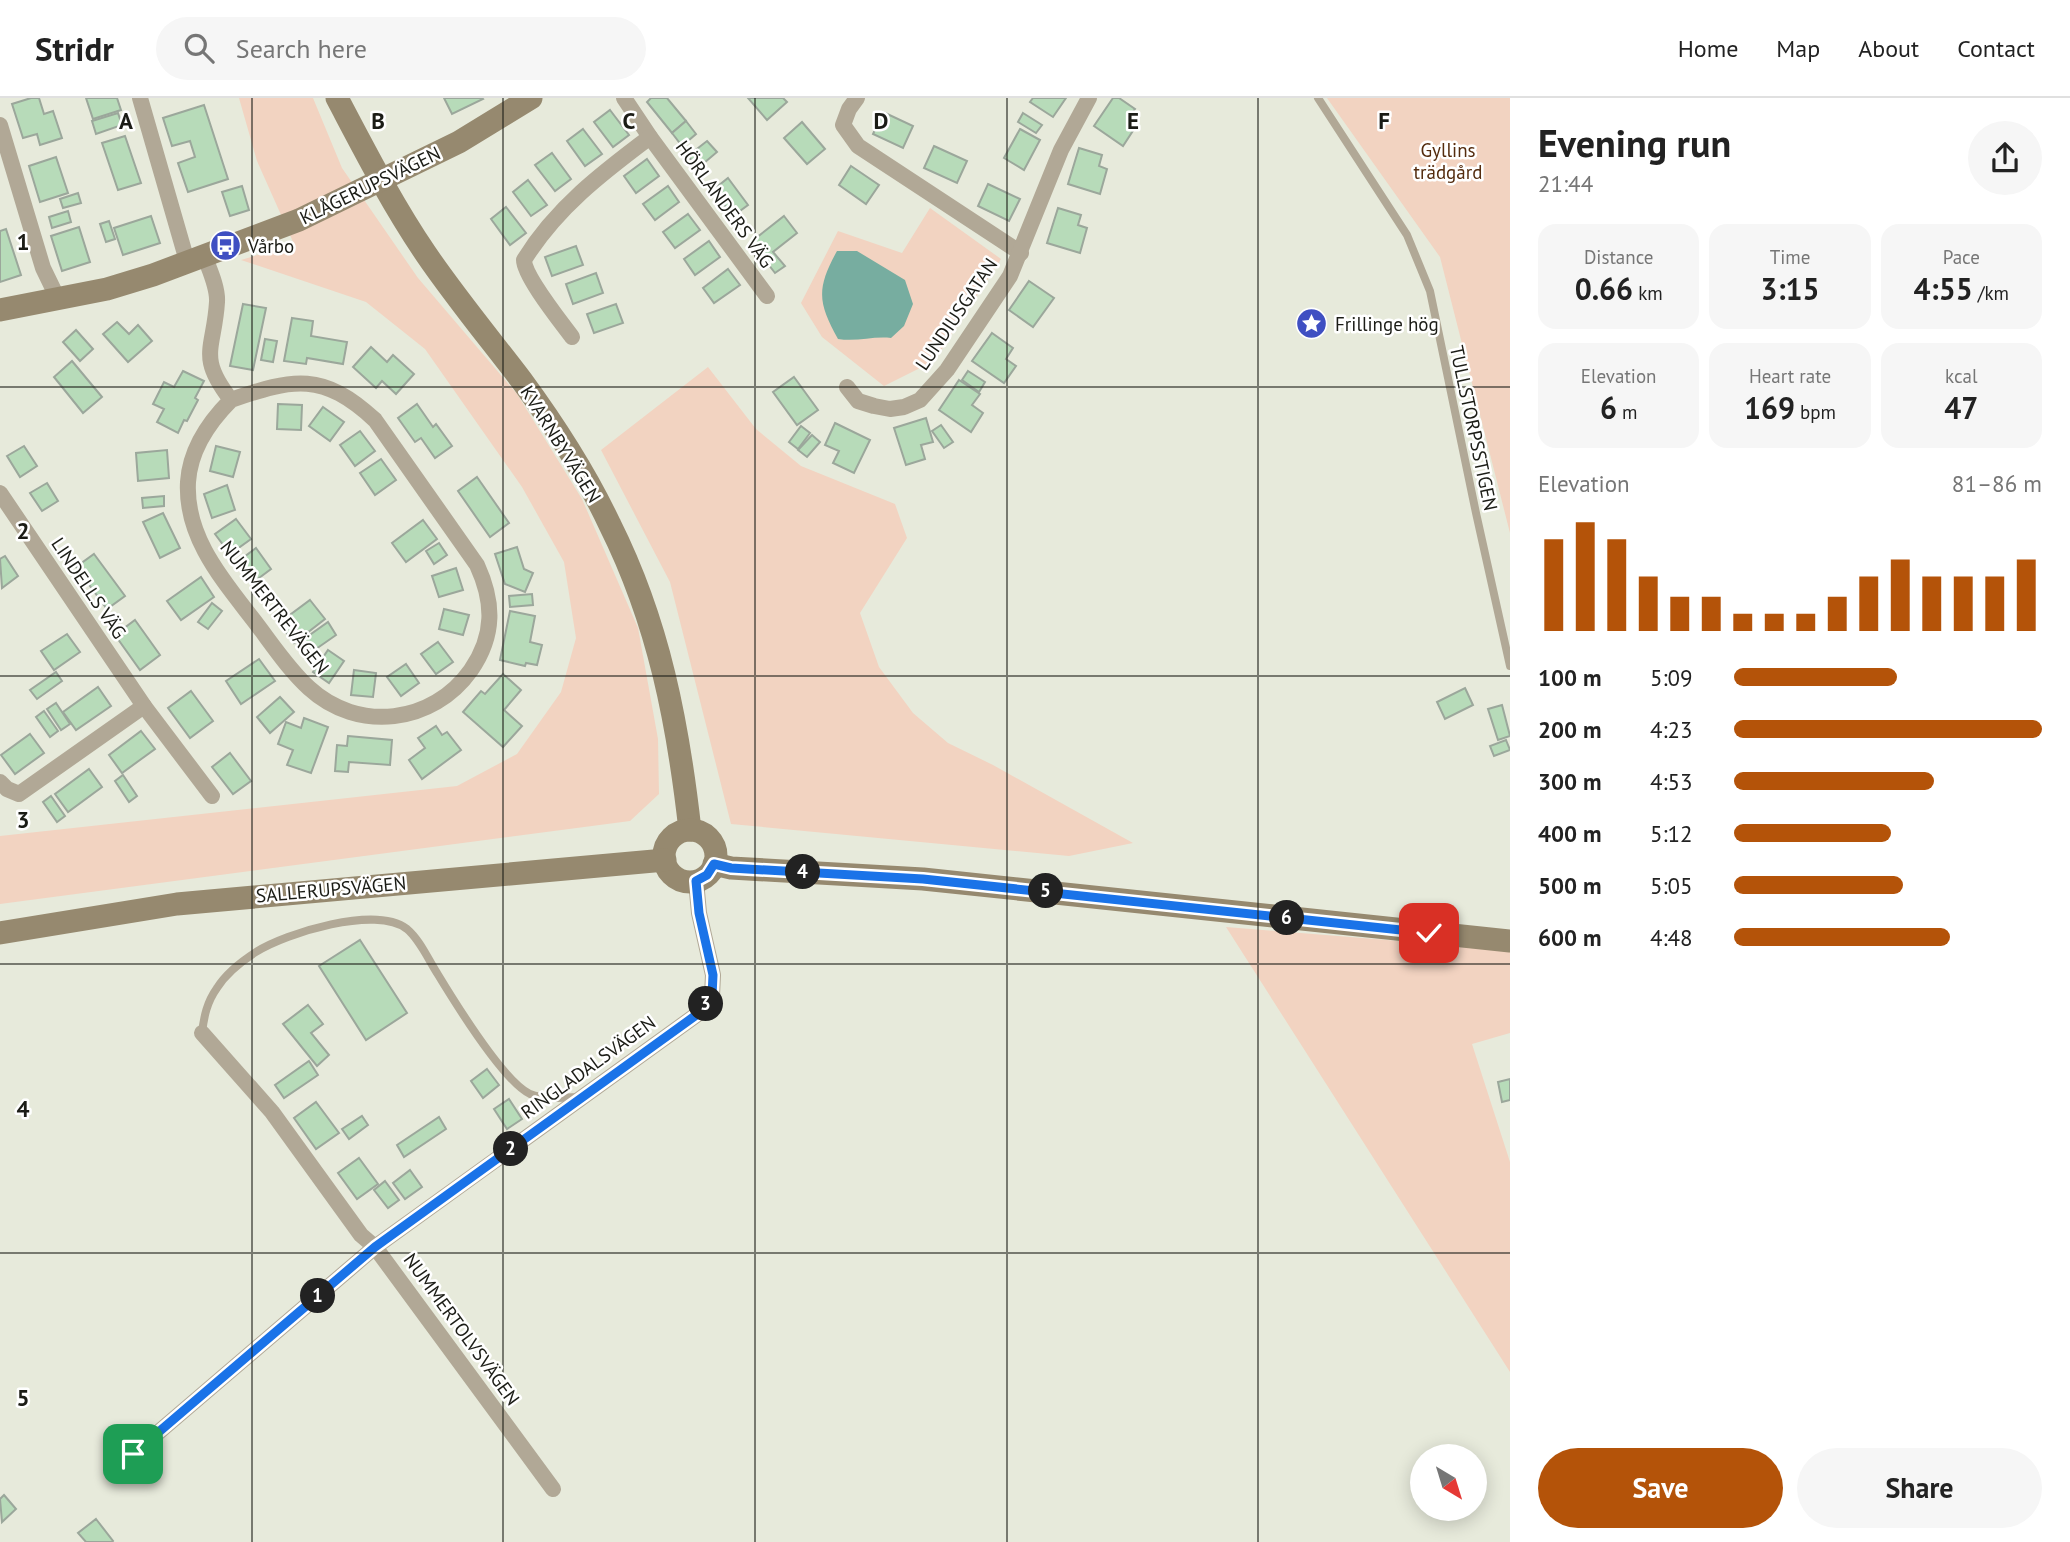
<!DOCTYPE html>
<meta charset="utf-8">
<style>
body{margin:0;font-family:"PT Sans",sans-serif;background:#f6f6f6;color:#222;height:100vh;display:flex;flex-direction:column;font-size:26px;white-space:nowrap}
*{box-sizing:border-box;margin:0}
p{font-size:23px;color:#767676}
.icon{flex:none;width:38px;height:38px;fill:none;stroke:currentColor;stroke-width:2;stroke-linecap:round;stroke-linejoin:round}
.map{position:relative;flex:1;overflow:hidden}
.details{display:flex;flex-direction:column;background:#fff;width:560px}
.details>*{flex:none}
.needle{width:46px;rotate:142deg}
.fabs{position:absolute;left:1410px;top:1346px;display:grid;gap:14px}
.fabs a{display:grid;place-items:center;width:77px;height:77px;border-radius:50%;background:#fff;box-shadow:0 4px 18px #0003;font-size:35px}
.pin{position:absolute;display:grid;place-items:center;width:60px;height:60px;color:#fff;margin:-30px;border-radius:14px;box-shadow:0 4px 10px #0006}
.km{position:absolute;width:35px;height:35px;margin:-18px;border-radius:50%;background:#222;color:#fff;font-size:19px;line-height:35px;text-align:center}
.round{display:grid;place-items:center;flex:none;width:74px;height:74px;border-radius:37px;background:#f6f6f6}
.summary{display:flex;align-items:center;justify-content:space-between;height:119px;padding:0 28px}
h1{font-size:38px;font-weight:600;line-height:52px}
.figures{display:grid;grid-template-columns:repeat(3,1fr);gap:10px;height:119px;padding:7px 28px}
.figures div{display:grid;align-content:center;border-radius:18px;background:#f6f6f6;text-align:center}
.figures b{font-size:30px;font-weight:600}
.figures small{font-size:19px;font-weight:400}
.figures p{font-size:19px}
.chart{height:196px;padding:14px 28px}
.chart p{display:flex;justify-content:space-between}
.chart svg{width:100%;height:126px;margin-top:7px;stroke:#b45309;stroke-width:6}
.cta{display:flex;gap:14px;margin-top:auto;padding:14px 28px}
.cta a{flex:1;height:80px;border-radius:42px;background:#b45309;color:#fff;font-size:28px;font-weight:600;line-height:80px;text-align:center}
.cta a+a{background:#f6f6f6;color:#222}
ul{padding:0 28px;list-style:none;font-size:23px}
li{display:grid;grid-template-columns:112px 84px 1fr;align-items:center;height:52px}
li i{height:18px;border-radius:9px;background:#b45309}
header{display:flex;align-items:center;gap:42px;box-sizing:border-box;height:98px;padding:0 35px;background:#fff;border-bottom:2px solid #e0e0e0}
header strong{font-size:33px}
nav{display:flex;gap:38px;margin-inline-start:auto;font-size:24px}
.search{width:490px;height:63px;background:#f6f6f6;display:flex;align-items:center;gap:18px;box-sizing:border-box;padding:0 24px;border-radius:38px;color:#767676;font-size:26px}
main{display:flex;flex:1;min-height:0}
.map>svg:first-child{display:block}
.green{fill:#f2d3c1}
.water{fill:#77ada0}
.building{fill:#b7dbb9;stroke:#9ba79b;stroke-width:2}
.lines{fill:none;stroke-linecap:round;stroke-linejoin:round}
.lane{stroke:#b1a896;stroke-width:8}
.street{stroke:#b1a896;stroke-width:16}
.secondary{stroke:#96896f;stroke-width:23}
.route-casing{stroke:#fff;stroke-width:14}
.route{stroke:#1a73e8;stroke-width:9}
.grid{fill:none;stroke:#1b1c16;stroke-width:2;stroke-opacity:0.55}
.labels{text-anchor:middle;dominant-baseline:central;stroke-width:5;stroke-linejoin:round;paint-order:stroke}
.park-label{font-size:19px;fill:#542c0e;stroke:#fff}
.street-label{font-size:19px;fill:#1b1c16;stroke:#fff}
.poi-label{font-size:19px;fill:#1b1c16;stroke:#fff;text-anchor:start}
.grid-label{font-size:23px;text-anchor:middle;font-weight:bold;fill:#1b1c16;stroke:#fff;stroke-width:5;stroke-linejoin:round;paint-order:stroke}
</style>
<header>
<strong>Stridr</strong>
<div class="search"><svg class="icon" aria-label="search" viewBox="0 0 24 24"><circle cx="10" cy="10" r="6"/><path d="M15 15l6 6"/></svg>Search here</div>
<nav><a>Home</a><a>Map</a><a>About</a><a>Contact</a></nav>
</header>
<main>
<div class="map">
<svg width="1510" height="1444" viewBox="0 0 1510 1444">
<rect width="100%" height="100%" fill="#e7eadb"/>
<g class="green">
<polygon points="239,0 313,0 342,70 418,180 517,296 582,401 638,530 658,641 659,696 630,723 0,806 0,738 457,688 517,656 561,594 576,540 564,464 522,389 425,251 366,204 241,162 294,146 257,63"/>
<polygon points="1327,0 1510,0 1510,435 1440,159"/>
<polygon points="930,110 1001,161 934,263 884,288 822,239 801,205 838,133 902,155"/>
<polygon points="708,269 756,331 801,368 895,406 907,440 860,515 879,569 913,615 948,645 993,667 1133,745 1069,758 731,726 670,484 601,352"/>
<polygon points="1226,829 1510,852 1510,935 1472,946 1510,1064 1510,1274"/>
</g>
<path class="water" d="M 837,153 L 857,153 L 905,182 L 913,206 L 904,228 L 891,240 C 873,238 857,244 838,241 C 818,205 816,191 837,153 Z"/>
<g class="building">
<polygon points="31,0 39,0 44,16 53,13 62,40 40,47 37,36 23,40 12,6"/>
<polygon points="86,0 117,0 121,12 93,21"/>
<polygon points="444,0 482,0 483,1 452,16"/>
<polygon points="651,0 667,0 686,23 672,35 647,4"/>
<polygon points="748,0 783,0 787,4 767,22"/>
<polygon points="1033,0 1066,0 1053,19 1030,4"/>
<polygon points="1113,0 1119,0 1135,11 1129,19 1138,25 1123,48 1094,28"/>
<polygon points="204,7 228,81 188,94 178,65 195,59 190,43 172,48 163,20"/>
<polygon points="610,12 629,37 613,49 594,24"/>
<polygon points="883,14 913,28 903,50 873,36"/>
<polygon points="118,15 122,27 96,36 92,23"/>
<polygon points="1023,15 1042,27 1036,35 1018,24"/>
<polygon points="686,23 696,36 682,48 672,35"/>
<polygon points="802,24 825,51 807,66 784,40"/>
<polygon points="583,31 602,56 585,68 567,43"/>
<polygon points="1020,31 1040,42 1024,72 1004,60"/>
<polygon points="125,38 141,85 118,92 102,45"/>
<polygon points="707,43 717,54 698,70 688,58"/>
<polygon points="934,48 967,63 957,85 924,70"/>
<polygon points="1079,50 1102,57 1099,68 1107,71 1100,96 1068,86"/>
<polygon points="552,55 571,81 555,93 535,67"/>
<polygon points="56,59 68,95 40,104 29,68"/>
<polygon points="647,61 659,78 636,95 624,78"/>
<polygon points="851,68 879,87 866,106 839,87"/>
<polygon points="728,80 748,107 733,118 713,92"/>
<polygon points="528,82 547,107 531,118 513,94"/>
<polygon points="988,86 1020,101 1009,123 978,108"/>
<polygon points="242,88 249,112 230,118 222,94"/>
<polygon points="668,88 679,104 655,122 643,106"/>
<polygon points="78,95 81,105 63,110 60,101"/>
<polygon points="506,109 526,135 510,147 491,121"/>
<polygon points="1058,110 1081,117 1078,127 1087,130 1080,155 1047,145"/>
<polygon points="68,113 71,124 52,130 49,119"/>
<polygon points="688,116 700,132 675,150 663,134"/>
<polygon points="151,118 160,145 123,157 114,130"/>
<polygon points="784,118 797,135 773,154 785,168 775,175 751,144"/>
<polygon points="109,123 115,141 106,144 100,126"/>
<polygon points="79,129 90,164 62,173 51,138"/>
<polygon points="6,131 21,177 0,184 0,133"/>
<polygon points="709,143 720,159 695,177 684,161"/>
<polygon points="576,148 583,167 552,178 545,159"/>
<polygon points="728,171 740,187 714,205 703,190"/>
<polygon points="596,175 603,195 573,206 566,186"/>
<polygon points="1029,183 1054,200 1033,229 1009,212"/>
<polygon points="243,206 266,210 253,272 230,268"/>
<polygon points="616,206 623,225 594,235 587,216"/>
<polygon points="292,220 313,223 311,238 347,244 343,266 307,260 306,266 284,263"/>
<polygon points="117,224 129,236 138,227 152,243 128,264 103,236"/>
<polygon points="76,232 93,251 80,263 63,244"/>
<polygon points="992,235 1013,250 1006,261 1016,268 1004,285 972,263"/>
<polygon points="265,241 277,243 273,264 261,262"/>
<polygon points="371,249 387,264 393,257 414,276 396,296 382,283 376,290 353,269"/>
<polygon points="72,263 102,299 83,315 54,279"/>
<polygon points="183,273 204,283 195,300 198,302 187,323 184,322 178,335 157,324 164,311 153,306 164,284 174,289"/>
<polygon points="968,273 985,284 979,294 962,282"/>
<polygon points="794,279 818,312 797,327 773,294"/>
<polygon points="959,282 980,296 972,307 983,315 971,334 939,312"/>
<polygon points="278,306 302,307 301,332 277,331"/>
<polygon points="417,306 433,329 436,326 452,348 435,360 421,340 415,344 398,320"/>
<polygon points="323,309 344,324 330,343 309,328"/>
<polygon points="926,320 933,344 921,347 925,361 906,367 894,330"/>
<polygon points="835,325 870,342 854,375 833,365 839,353 825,347"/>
<polygon points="941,327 953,344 944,350 932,333"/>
<polygon points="801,328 810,335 798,351 789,344"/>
<polygon points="360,333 375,353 355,368 340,347"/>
<polygon points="812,337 820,344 807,359 798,352"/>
<polygon points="24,348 37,368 20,379 7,358"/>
<polygon points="216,348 240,354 233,379 210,373"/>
<polygon points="167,352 169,380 138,383 136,355"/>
<polygon points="381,361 396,382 375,397 360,375"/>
<polygon points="477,379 509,425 490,439 458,393"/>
<polygon points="47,385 58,403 42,413 30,395"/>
<polygon points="227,387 235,412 212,420 204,396"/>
<polygon points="164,398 164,408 143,410 142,400"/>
<polygon points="163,415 180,450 160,460 143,424"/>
<polygon points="236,421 251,441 230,456 215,436"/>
<polygon points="423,422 437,441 406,464 392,445"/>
<polygon points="439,445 447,457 434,466 426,453"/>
<polygon points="517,449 524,471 533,475 525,494 505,486 495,456"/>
<polygon points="256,450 271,471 251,486 236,465"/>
<polygon points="94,456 125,498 107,511 76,469"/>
<polygon points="5,458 18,478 2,490 0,461"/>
<polygon points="456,470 463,492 439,499 432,478"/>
<polygon points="201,479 214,499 181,522 167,503"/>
<polygon points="532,496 533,507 510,509 509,498"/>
<polygon points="310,502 325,521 294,545 279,525"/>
<polygon points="212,505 222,513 208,531 198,524"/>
<polygon points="444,511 469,517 463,537 439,531"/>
<polygon points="510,513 535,518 530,544 542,547 537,567 526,565 525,568 500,562"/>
<polygon points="135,522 160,557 140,572 115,537"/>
<polygon points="328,524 336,537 306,558 297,546"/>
<polygon points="67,536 80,554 54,572 41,553"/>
<polygon points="438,544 453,564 436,576 421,556"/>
<polygon points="328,552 344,563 329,585 313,574"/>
<polygon points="259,561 275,583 241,606 226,583"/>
<polygon points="406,566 419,585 401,598 387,579"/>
<polygon points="354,572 376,575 373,599 351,597"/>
<polygon points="56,574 62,583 37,601 30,592"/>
<polygon points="503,576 521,592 504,612 522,628 503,649 463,614 481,593 485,596"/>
<polygon points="98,589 111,608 76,632 63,614"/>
<polygon points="1465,590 1473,607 1445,621 1437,604"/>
<polygon points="191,593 213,623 190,640 168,610"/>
<polygon points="280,599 294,614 270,635 257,619"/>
<polygon points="56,605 70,626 61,632 47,611"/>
<polygon points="1502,607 1510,638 1498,642 1488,611"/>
<polygon points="44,613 58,633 50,639 36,619"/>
<polygon points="304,620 328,629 311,675 287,667 293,652 278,646 286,624 301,630"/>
<polygon points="436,628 442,637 447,634 461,652 422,681 409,662 425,650 418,640"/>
<polygon points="141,633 155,651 122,675 109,657"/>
<polygon points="30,636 44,655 15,676 1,657"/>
<polygon points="348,638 392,642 390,667 349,664 348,674 335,673 337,647 347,648"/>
<polygon points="1506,642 1510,652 1494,658 1490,648"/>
<polygon points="230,655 251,683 233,696 212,669"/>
<polygon points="89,671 102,689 68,714 55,696"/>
<polygon points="123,677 137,698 129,704 115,683"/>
<polygon points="51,698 65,718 57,724 43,704"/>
<polygon points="360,842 407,915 366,942 319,868"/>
<polygon points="308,907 323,926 311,935 329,957 317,968 283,926"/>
<polygon points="309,963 318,977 284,1000 275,987"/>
<polygon points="487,971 499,987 483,1000 471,983"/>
<polygon points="1510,981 1510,1002 1502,1004 1498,984"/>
<polygon points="509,1001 522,1021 507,1031 494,1011"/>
<polygon points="316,1004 339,1035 316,1051 294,1020"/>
<polygon points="362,1018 368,1027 349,1041 342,1031"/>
<polygon points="439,1019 446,1031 404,1059 397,1047"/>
<polygon points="359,1060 378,1086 357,1101 338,1075"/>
<polygon points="410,1072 422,1089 405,1101 393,1085"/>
<polygon points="385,1083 399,1102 388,1110 374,1092"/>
<polygon points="4,1397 16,1411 2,1424 0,1401"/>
<polygon points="96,1421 113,1443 112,1444 86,1444 78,1435"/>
</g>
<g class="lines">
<g class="lane">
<polyline points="1318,0 1407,137 1430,193 1476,415 1510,568"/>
<path d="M 202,935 C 204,918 207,904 217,890 C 225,877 242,863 256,854 C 286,835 376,807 407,831 C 420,842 428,861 437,875 C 454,903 503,983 530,996 C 545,1002 562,1000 577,999"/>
</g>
<g class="street">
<polyline points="140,0 187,163"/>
<polyline points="624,0 650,39 767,198"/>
<polyline points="857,0 849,11 843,27 858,48 1021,155"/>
<polyline points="0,27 43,170 58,201"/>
<path d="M 204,157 C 209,171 218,189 217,204 C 214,252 197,258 231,302 C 294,280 323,274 375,322 L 477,467 C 494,504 495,537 471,572 C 433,626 358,635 309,590 C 287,570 270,543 252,520 C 221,480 185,438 188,384 C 190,352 209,324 231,302"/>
<path d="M 572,239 C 561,224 524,178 524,162 C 556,110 602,75 650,39"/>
<polyline points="847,289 858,303 874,308 890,311 904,309 920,302 947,272 1010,178 1061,52 1089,0"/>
<polyline points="0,395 144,608 212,698"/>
<polyline points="0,684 7,691 19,696 144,608"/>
<polyline points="202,935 272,1014 361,1137 375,1149 553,1391"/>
<polyline points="133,1356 375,1149 699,915 712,898 713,877 699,815 696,783"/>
</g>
<g class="secondary">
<path d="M 337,0 C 365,53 392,106 426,156 C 456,200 490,241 522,283 C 555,328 586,376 610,427 C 659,525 678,625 690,732"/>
<polyline points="0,212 107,191 153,177 299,122 459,44 531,0"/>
<circle cx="690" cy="758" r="26"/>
<polyline points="714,766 731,770 923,781 1510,843"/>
<polyline points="0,835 177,806 665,762"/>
</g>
</g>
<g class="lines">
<defs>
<polyline id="route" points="133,1356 375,1149 699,915 712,898 713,877 699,815 696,783 707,777 714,766 731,770 923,781 1429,835"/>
</defs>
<use href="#route" class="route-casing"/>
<use href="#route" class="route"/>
</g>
<path class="grid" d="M 252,0 L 252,1444M 503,0 L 503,1444M 755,0 L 755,1444M 1007,0 L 1007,1444M 1258,0 L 1258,1444M 0,289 L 1510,289M 0,578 L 1510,578M 0,866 L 1510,866M 0,1155 L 1510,1155"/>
<defs>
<symbol id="bus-disc" viewBox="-11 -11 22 22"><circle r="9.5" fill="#3f4fc2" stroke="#fff"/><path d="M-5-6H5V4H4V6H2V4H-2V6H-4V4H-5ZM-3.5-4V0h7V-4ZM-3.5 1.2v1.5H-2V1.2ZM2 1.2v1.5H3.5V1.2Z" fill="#fff"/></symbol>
<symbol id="sight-disc" viewBox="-11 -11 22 22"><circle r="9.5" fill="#3f4fc2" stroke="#fff"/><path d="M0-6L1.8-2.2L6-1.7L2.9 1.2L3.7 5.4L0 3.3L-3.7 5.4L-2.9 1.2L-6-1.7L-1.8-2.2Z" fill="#fff"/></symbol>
</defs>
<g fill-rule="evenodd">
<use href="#bus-disc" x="208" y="130" width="35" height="35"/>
<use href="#sight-disc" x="1294" y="208" width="35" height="35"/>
</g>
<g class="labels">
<g class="park-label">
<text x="1448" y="52">Gyllins<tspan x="1448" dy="22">trädgård</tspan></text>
</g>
<g class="street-label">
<text transform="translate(370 87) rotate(-26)">KLÅGERUPSVÄGEN</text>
<text transform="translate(725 106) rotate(54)">HÖRLANDERS VÄG</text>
<text transform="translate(956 216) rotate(-56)">LUNDIUSGATAN</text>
<text transform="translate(1474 330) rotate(78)">TULLSTORPSSTIGEN</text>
<text transform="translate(561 346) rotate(58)">KVARNBYVÄGEN</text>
<text transform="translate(89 490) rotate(56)">LINDELLS VÄG</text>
<text transform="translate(275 509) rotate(52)">NUMMERTREVÄGEN</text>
<text transform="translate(331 791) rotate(-5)">SALLERUPSVÄGEN</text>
<text transform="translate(588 969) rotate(-36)">RINGLADALSVÄGEN</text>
<text transform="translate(462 1231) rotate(54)">NUMMERTOLVSVÄGEN</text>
</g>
<g class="poi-label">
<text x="248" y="148">Vårbo</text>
<text x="1335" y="226">Frillinge hög</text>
</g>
</g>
<g class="grid-label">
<text x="126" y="31">A</text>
<text x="378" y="31">B</text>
<text x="629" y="31">C</text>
<text x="881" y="31">D</text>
<text x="1133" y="31">E</text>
<text x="1384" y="31">F</text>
<text x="23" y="152">1</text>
<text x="23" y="441">2</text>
<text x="23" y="730">3</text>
<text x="23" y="1019">4</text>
<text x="23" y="1308">5</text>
</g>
</svg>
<div class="fabs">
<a><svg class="needle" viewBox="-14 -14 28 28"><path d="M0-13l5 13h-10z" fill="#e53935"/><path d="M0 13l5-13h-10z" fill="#767676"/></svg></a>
</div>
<div class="pin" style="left:133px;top:1356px;background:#1e9e55"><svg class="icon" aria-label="arrive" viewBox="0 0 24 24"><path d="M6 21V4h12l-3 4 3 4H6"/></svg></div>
<div class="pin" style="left:1429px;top:835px;background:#d93025"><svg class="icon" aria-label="check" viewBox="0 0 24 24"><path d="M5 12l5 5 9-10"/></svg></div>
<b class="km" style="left:318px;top:1198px">1</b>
<b class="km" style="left:511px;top:1051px">2</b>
<b class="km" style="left:706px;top:906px">3</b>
<b class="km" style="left:803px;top:774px">4</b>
<b class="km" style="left:1046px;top:793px">5</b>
<b class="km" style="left:1287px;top:820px">6</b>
</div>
<section class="details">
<div class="summary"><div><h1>Evening run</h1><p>21:44</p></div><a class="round"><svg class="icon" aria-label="share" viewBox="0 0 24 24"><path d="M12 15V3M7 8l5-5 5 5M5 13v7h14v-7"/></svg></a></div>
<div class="figures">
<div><p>Distance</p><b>0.66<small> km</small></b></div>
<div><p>Time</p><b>3:15</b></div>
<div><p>Pace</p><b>4:55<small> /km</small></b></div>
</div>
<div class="figures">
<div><p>Elevation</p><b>6<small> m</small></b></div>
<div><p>Heart rate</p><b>169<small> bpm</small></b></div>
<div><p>kcal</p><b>47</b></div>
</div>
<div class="chart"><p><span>Elevation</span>81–86 m</p>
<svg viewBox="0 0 160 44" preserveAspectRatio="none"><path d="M5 44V12M15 44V6M25 44V12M35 44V25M45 44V32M55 44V32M65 44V38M75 44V38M85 44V38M95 44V32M105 44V25M115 44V19M125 44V25M135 44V25M145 44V25M155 44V19"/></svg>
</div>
<ul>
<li><b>100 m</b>5:09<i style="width:53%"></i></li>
<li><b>200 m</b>4:23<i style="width:100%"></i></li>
<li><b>300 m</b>4:53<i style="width:65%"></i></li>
<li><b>400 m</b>5:12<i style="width:51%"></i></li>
<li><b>500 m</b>5:05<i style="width:55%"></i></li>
<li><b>600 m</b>4:48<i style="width:70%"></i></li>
</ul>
<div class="cta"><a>Save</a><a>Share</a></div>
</section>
</main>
